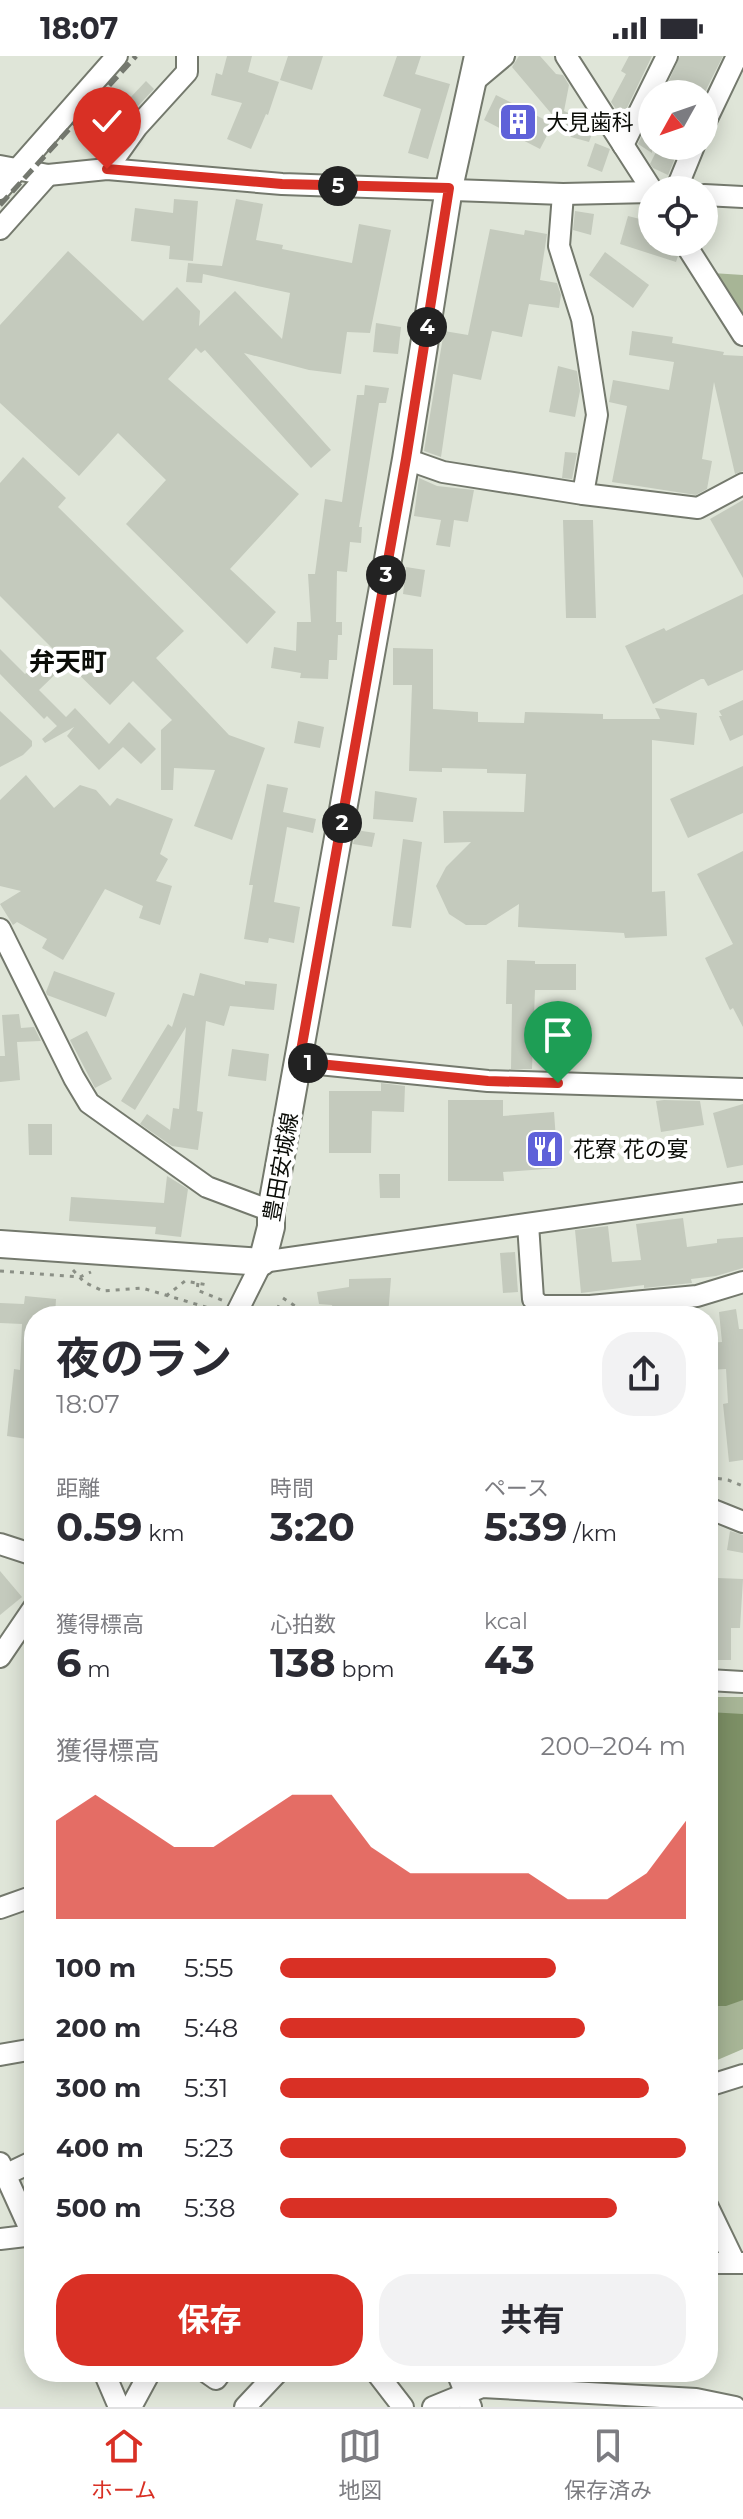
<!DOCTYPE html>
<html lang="ja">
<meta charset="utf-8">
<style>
body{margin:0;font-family:Montserrat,"Noto Sans JP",sans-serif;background:#f2f2f3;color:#2b2b33;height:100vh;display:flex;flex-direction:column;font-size:30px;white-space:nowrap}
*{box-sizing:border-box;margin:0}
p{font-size:26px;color:#7c7c81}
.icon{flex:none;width:44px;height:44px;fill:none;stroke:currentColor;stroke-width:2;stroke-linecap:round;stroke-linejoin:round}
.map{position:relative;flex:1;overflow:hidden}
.drawer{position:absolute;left:24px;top:1250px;width:694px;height:1076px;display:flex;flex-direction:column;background:#fff;border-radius:32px;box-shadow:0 4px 20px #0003}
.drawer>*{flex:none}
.needle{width:52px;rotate:230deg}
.tools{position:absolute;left:638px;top:24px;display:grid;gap:16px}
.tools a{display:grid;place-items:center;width:80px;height:80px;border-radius:50%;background:#fff;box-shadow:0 4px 20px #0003;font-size:40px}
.pin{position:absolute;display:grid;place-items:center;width:68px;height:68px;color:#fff;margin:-82px -34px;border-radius:50% 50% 50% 0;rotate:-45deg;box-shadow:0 0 8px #0007}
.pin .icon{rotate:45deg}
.km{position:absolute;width:40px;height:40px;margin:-20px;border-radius:50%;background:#222;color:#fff;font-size:22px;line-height:40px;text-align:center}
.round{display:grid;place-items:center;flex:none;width:84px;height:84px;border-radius:32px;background:#f2f2f3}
.overview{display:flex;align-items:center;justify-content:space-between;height:136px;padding:0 32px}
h1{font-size:44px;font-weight:700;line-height:60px}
.metrics{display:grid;grid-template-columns:repeat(3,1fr);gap:12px;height:136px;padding:8px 32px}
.metrics div{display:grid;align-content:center}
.metrics b{font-size:40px;font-weight:700}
.metrics small{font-size:22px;font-weight:400}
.metrics p{font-size:22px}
.chart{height:224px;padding:16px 32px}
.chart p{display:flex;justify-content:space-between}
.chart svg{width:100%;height:144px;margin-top:8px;fill:#d93025;opacity:.7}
.primary-button{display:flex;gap:16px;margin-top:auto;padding:16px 32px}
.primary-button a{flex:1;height:92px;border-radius:32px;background:#d93025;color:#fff;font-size:32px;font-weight:700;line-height:92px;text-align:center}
.primary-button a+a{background:#f2f2f3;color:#2b2b33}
ul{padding:0 32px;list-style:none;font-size:26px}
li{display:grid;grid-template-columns:128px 96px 1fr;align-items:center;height:60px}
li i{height:20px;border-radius:10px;background:#d93025}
.status{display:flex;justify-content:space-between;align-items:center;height:56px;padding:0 40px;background:#fff;direction:ltr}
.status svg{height:22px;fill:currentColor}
.tabs{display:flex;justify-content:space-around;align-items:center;height:112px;border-top:2px solid #e1e1e2;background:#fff;font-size:22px;color:#7c7c81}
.tabs a{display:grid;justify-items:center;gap:4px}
.tabs .on{color:#d93025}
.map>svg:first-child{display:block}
.green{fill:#a7b596}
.water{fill:#7c8f65}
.building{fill:#c4cabd}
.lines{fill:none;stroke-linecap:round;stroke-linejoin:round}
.minor-casing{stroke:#74796d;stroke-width:24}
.major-casing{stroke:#74796d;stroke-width:30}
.path{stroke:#8b9086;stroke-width:3;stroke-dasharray:4 6;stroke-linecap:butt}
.minor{stroke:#fff;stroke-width:20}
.major{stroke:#fff;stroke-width:26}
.rail{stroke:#74786f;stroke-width:5;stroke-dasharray:12 6;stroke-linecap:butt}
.route-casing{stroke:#fff;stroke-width:16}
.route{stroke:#d93025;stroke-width:10}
.labels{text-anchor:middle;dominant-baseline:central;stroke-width:8;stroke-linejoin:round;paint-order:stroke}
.poi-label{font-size:22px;fill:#0b0d08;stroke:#fff;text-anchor:start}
.street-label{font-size:22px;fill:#0b0d08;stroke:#fff}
.quarter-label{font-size:26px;font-weight:bold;fill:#0b0d08;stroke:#fff}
</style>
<div class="status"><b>18:07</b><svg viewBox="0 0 49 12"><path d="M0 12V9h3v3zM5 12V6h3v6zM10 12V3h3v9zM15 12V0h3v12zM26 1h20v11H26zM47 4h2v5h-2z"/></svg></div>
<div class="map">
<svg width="743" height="2351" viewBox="0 0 743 2351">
<rect width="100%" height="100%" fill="#dfe5d8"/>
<g class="green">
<polygon points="712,217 743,219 743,266"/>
<polygon points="708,1641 743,1641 743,1993 708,2008"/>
</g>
<polygon class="water" points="708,1656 743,1658 743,1944 726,1950 708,1950"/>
<g class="building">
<polygon points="227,0 252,0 248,16 279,26 268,59 266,58 251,93 227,83 242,47 211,39 216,17 222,19"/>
<polygon points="288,0 323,0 312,34 280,24"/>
<polygon points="397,0 421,0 415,18 450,28 428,103 408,97 421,53 383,40"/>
<polygon points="519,0 540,0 556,18 563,19 569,29 564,55 595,69 589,86 571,81 512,11"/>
<polygon points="629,0 652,0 622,62 611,46 626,18 621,15"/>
<polygon points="680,0 723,0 704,38 663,38"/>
<polygon points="146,25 154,33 137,51 130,42"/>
<polygon points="496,39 553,68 540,93 484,64"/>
<polygon points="652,60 652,97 638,88"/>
<polygon points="595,87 610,93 602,116 587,110"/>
<polygon points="659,90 680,90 668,119 653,112 650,108"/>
<polygon points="174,143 198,145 193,205 169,203 170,190 131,185 135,152 173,157"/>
<polygon points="236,143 263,148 256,184 283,189 282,193 352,207 359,168 391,174 370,277 347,276 341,318 309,314 244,297 331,394 311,412 205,294 201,297 196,292 168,323 299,438 230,513 276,556 247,588 126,468 166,424 118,377 79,420 0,347 0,269 68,195 143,265 177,231 200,255 199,270 235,235 282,283 290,237 203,218 202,227 186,226 188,207 222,210"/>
<polygon points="575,155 594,158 591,179 573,174"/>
<polygon points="628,160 652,166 647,186 671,186 678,200 676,206 620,188"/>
<polygon points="490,173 524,179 525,174 547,178 540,224 557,227 561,239 559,252 529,248 522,281 492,275 481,324 453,318 441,401 424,395 444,275 468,279"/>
<polygon points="605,196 649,229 633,252 589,219"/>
<polygon points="376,267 401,271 398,298 373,296"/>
<polygon points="632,275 673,281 672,287 724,296 723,299 743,300 743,415 735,418 714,326 702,403 712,405 707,433 696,439 612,426 627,350 609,346 613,324 669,334 674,306 629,299"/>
<polygon points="558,310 577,315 580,335 575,361 549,356"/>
<polygon points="365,329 389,332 386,347 379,347 359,471 362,471 361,487 350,486 347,516 337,515 336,566 342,566 342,579 338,579 337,604 329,604 328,623 300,622 301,617 271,612 274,591 296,595 297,566 311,566 308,518 315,518 325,443 342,446 357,339 364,339"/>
<polygon points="565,396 577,397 572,423 562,422"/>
<polygon points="23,401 66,442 58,451 184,575 156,602 229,679 265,692 232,784 194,770 215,714 174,712 173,734 161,734 161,674 172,664 133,625 110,649 67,607 39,634 66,661 75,652 109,688 129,666 156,693 141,708 123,691 99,714 67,680 74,671 45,687 42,683 57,670 47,660 44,663 0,618 0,593 25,618 53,593 0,540 0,427"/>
<polygon points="419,422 437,430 474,434 468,466 454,464 450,491 436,489 441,464 414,460"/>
<polygon points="743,444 743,522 710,463"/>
<polygon points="563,464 593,464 596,562 566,562"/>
<polygon points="406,511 425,514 421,541 403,538"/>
<polygon points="743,538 743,614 708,630 704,623 701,623 653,648 625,590 664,572 666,575"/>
<polygon points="393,592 433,593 433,653 478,656 478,666 524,667 525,656 603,658 603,663 660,663 655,652 697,657 694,689 652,684 652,836 665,835 667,880 625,882 624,877 518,871 519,848 486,869 466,869 449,858 436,830 446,811 471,786 444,787 443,755 524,756 526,718 487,717 487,713 442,712 442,716 409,715 412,629 393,629"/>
<polygon points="743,644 743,679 730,685 719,660 722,660 719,655"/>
<polygon points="0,655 32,685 32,690 23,699 0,711"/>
<polygon points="298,665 324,671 320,692 294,687"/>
<polygon points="743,710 743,757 688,782 670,743"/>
<polygon points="26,719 54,752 80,729 96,734 110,750 117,742 173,763 160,798 168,803 156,825 172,830 160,869 139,862 143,850 105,833 63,904 42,892 47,883 17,866 13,869 0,848 21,835 0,830 0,744"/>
<polygon points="267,728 288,732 283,756 316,763 313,777 287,771 274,846 300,851 294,887 269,882 268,887 244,883 253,829 249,829"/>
<polygon points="375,735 417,742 413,766 373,763"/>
<polygon points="356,774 375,777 372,791 353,788"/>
<polygon points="403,783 422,786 411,872 392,870"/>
<polygon points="743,795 743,971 733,952 730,954 705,902 733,888 697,818"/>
<polygon points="507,904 535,905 535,908 576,908 576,934 535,934 532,1013 511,1013 512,948 506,948"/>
<polygon points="54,915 115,937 106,961 47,939 46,936"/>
<polygon points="200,917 245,929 245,925 277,928 274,954 230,950 224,970 206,965 197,1055 203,1056 198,1094 172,1090 140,1068 147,1058 170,1074 173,1052 179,1053 186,971 135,1054 121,1045 168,968 172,971 183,937 194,940"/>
<polygon points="19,958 21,972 34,971 41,985 17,986 20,1024 0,1026 0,1000 5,1000 2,959"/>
<polygon points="87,975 112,1023 95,1032 70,984"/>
<polygon points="232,993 269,998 266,1025 228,1020"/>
<polygon points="381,1027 405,1030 404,1056 372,1055 371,1097 329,1097 329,1035 381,1035"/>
<polygon points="448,1044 503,1044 503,1060 554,1056 558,1112 503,1116 504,1125 448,1125"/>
<polygon points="664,1044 700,1045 704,1069 661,1076 656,1045"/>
<polygon points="743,1048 743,1109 727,1112 713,1057"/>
<polygon points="28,1068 52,1068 52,1099 29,1099"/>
<polygon points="379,1118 400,1118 400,1142 380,1142"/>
<polygon points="167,1120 188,1133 181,1181 155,1178 156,1171 69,1165 71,1141 164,1147"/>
<polygon points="683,1162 687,1191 717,1187 717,1183 743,1181 743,1212 716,1220 691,1223 692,1227 644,1232 644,1229 581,1237 575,1174 608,1170 612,1206 641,1204 636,1168"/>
<polygon points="515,1196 518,1236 503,1237 500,1197"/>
<polygon points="391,1222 388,1260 334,1260 332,1249 319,1248 317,1236 349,1231 349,1223"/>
<polygon points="25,1240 56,1243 55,1260 34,1260 34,1384 7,1380 14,1313 20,1314 22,1268 0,1267 0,1247 24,1248"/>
<polygon points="736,1253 739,1273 743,1273 743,1404 729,1406 723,1348 728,1347 726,1313 708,1314 708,1287 722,1286 719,1256"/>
<polygon points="730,1475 743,1479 743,1497 727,1494"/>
<polygon points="0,1515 22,1541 0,1559"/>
<polygon points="717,1522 743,1523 740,1572 731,1572 731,1604 711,1604 713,1547 716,1547"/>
</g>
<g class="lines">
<defs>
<g id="minor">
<polyline points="566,0 652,134"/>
<polyline points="473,26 504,0"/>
<polyline points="704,69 737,0"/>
<polyline points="623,89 667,0"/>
<polyline points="0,110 48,119 107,113 282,128 563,138 652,136"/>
<polyline points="107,113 137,71 187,16 187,0"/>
<polyline points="0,133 117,0"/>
<polyline points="676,134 694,90"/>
<polyline points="563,138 559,190 582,263 597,359 583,438"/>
<polyline points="704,139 743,141"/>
<polyline points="0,173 48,119"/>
<polyline points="684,186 743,279"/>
<polyline points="406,403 443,416 583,438 698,452 743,428"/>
<polyline points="0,873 74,1022 89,1047 207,1131 271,1155"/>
<polyline points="299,1006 488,1025 743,1033"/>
<polyline points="528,1168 533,1243 541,1250 590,1250 697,1240 743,1226"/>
<polyline points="235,1260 262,1206 743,1137"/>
<polyline points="708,1452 743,1466"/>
<polyline points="0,1488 34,1499"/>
<polyline points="0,1601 34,1551"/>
<polyline points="708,1624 743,1626"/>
<polyline points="0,1852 34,1840"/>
<polyline points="0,1999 34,1993"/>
<polyline points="708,2030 743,2019"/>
<polyline points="0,2107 33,2180"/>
<polyline points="5,2119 34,2105"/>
<polyline points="708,2151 735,2207"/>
<polyline points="0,2183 34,2179"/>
<polyline points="708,2207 743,2207"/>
<polyline points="104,2316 119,2351"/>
<polyline points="206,2316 216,2323 221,2316"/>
<polyline points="376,2316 403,2351"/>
<polyline points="457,2316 471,2351"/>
<polyline points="131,2351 150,2316"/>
<polyline points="245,2351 278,2316"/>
<polyline points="433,2351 482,2331 696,2343 735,2351"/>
</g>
<polyline id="major" points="0,1188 262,1206 271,1171 271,1155 406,403 449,132 478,0"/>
</defs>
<use href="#minor" class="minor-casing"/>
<use href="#major" class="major-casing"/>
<g class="path">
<polyline points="73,1214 84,1226 103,1235 142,1232 219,1255"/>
<polyline points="0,1215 80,1221 91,1216"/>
<polyline points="198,1227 197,1234 224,1245"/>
<polyline points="166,1240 185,1225 208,1229"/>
<polyline points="283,1242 310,1260"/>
<polyline points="277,1250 296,1260"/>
<polyline points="263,1257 278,1255 288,1258 289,1255"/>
<polyline points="708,1421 728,1424 743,1430"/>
</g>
<use href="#minor" class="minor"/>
<use href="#major" class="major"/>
<polyline class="rail" points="0,149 136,0"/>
</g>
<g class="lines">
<defs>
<polyline id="route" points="107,113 282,128 449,132 406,403 299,1006 488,1025 558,1027"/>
</defs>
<use href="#route" class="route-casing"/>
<use href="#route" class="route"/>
</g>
<defs>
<symbol id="building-square" viewBox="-11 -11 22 22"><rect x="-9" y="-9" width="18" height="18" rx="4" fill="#5f61d9" stroke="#fff"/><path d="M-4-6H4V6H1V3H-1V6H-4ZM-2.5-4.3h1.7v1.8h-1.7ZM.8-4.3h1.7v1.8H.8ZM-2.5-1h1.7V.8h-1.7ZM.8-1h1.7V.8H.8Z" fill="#fff"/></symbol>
<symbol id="restaurant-square" viewBox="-11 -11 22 22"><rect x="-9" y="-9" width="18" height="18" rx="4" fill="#5f61d9" stroke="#fff"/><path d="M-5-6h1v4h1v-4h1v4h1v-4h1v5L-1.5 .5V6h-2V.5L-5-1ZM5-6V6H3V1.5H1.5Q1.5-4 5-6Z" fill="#fff"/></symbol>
</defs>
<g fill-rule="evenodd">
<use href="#building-square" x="496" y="44" width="44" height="44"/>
<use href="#restaurant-square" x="523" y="1071" width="44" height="44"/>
</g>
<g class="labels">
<g class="poi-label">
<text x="546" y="66">大見歯科</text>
<text x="573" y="1093">花寮 花の宴</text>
</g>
<g class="street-label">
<text transform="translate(281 1111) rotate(-80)">豊田安城線</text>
</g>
<g class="quarter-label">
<text x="68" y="606">弁天町</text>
</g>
</g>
</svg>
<div class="tools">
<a><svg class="needle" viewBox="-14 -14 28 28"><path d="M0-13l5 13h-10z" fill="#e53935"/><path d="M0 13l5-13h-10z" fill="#7c7c81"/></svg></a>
<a><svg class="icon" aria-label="locate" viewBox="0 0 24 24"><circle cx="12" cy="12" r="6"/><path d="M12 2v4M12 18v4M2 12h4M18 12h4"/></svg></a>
</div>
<div class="pin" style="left:558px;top:1027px;background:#1e9e55"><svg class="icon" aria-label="arrive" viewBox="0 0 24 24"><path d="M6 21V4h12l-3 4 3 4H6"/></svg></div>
<div class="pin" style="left:107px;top:113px;background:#d93025"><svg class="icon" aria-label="check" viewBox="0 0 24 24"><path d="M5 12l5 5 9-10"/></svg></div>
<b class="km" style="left:308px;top:1007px">1</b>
<b class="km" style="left:342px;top:767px">2</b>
<b class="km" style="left:386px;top:519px">3</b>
<b class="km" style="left:427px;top:271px">4</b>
<b class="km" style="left:338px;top:130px">5</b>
<section class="drawer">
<div class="overview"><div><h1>夜のラン</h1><p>18:07</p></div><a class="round"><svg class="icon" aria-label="share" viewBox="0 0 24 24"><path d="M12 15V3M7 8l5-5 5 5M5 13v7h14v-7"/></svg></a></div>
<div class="metrics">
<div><p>距離</p><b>0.59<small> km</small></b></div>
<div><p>時間</p><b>3:20</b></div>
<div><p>ペース</p><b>5:39<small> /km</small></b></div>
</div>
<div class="metrics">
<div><p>獲得標高</p><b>6<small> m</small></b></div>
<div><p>心拍数</p><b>138<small> bpm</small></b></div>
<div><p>kcal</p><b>43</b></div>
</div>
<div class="chart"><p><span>獲得標高</span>200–204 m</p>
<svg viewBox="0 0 160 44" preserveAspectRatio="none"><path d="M0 44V14L10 6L20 14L30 22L40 22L50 14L60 6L70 6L80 22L90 30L100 30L110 30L120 30L130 38L140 38L150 30L160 14V44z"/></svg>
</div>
<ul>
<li><b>100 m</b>5:55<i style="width:68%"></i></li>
<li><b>200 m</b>5:48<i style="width:75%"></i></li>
<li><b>300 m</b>5:31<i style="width:91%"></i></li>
<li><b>400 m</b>5:23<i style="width:100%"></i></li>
<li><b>500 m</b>5:38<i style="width:83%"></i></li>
</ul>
<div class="primary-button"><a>保存</a><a>共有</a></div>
</section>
</div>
<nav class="tabs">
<a class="on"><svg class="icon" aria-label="home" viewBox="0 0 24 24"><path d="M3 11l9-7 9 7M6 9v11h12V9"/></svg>ホーム</a>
<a><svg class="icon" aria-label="map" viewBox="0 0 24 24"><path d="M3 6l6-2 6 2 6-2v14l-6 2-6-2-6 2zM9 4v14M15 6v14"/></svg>地図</a>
<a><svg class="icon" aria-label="saved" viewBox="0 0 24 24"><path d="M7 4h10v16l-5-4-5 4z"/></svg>保存済み</a>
</nav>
